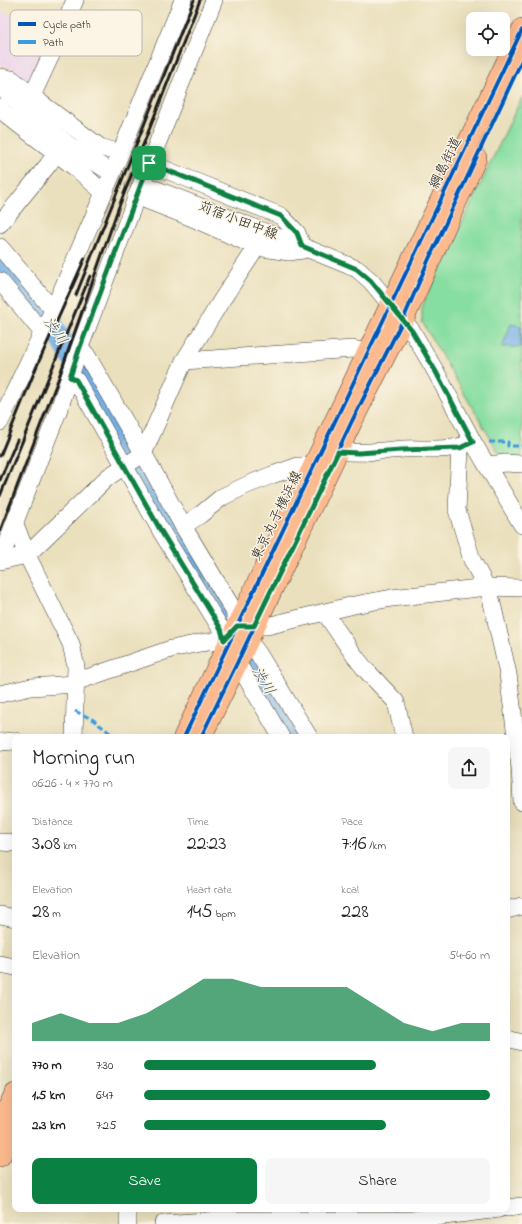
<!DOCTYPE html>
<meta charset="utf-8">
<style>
body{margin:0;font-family:"Indie Flower","Klee One",sans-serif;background:#f6f6f6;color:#202124;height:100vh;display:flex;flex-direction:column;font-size:15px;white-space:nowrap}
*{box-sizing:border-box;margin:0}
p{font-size:13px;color:#757577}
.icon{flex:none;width:22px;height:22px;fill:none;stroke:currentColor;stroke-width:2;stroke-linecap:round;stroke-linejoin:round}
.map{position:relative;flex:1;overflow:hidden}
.panel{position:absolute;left:12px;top:734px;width:498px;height:478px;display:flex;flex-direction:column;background:#fff;border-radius:8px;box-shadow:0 4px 16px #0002}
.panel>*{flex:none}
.controls{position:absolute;left:466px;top:12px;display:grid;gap:8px}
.controls a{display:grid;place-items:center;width:44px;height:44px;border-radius:8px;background:#fff;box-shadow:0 4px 16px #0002;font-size:20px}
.pin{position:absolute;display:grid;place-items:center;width:34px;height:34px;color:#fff;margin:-17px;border-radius:8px;box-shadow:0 2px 6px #0006}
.round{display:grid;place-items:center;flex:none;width:42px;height:42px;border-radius:8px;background:#f6f6f6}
.summary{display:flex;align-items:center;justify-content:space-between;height:68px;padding:0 20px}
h1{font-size:22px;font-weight:600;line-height:30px}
.figures{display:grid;grid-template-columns:repeat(3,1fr);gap:6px;height:68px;padding:4px 20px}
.figures div{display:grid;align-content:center}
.figures b{font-size:20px;font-weight:600}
.figures small{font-size:11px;font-weight:400}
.figures p{font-size:11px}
.chart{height:112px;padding:8px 20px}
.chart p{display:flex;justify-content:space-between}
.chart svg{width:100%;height:72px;margin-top:4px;fill:#0b8043;opacity:.7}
.primary-button{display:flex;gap:8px;margin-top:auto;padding:8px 20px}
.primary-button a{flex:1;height:46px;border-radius:8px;background:#0b8043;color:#fff;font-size:16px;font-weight:600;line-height:46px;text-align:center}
.primary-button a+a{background:#f6f6f6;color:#202124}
ul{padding:0 20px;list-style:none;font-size:13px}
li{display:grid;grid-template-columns:64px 48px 1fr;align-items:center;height:30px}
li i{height:10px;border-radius:5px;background:#0b8043}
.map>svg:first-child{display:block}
.built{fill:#ead1ec}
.green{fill:#87dea2;stroke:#527d5f}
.water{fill:#72afe4;stroke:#476680}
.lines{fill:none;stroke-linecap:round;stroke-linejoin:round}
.river{stroke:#72afe4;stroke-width:21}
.minor-tunnel{stroke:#c1b99d;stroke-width:17;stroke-dasharray:17 8;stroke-linecap:butt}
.minor-casing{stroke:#3b3934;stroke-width:18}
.major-casing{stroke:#3b3934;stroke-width:22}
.minor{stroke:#fff;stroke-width:17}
.major{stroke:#fcba8e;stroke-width:21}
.rail{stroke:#1c1c1c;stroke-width:3}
.quiet{stroke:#3c9bdf;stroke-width:3;stroke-dasharray:6 3;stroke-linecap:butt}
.cycleway-casing{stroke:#fcf5e5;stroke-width:6}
.cycleway{stroke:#0057b8;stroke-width:4}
.route-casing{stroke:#fff;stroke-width:8}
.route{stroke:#0b8043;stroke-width:5}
.labels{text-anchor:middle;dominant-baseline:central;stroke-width:3;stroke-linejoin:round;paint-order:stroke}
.street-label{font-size:14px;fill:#1c1c1c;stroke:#fcf5e5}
.water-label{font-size:15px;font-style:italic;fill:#3e576c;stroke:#fcf5e5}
.key{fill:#fcf5e5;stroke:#b9b4a9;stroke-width:1}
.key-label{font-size:11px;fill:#1c1c1c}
</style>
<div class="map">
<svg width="522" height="1224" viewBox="0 0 522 1224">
<rect width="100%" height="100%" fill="#fcf5e5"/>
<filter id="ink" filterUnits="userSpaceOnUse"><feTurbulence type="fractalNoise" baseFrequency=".025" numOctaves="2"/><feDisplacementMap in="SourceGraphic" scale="8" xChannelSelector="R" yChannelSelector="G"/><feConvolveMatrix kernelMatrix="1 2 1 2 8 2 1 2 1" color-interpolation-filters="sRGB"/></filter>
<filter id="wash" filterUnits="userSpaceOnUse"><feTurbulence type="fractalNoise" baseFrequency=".012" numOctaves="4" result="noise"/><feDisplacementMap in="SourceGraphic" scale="16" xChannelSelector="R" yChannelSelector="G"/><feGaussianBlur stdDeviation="0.9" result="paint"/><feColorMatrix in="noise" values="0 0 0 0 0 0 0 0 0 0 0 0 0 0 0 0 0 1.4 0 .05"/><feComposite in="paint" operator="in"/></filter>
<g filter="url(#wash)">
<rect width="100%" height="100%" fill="#eae0bd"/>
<polygon class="built" points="0,10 56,36 34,88 10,67 0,66"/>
<polygon class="green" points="522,97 522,459 502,458 422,322 422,307"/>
<polygon class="water" points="511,324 521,326 521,347 502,347"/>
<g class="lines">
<polyline class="river" points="0,261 52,324 296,737"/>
</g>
</g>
<g filter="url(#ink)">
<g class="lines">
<polyline class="minor-tunnel" points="104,168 147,186"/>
<defs>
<g id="minor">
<polyline points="0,78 1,77 12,79 38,101 100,147 120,153"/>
<polyline points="0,86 27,111 70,146 104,168"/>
<polyline points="32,96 59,38 75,0"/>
<path d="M 0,107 L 2,111 C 26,131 53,150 78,170 C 87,177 95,186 104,192"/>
<polyline points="149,163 281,216 297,233 302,246"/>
<polyline points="147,186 311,250 357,269 371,281 412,331 436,372 473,442 522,525"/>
<polyline points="136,196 190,217 257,247 289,252 303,250"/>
<polyline points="0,224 48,165 56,153"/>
<polyline points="0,247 47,303 55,306"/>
<polyline points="0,281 38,327 43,330"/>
<polyline points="79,352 86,354 146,458 183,526 234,611 237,626 258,653 309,737"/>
<polyline points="184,361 353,349 368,352 380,358"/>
<polyline points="70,377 76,380 161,531 221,629 227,646 246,677 281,737"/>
<polyline points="0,422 55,306 112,174 183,0"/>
<polyline points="460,448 457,510 472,560 490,594 508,674 520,768 522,802"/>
<path d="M 338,451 C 361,454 380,451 403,449 C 423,448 451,452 469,443"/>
<polyline points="488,465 505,463 522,464"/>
<polyline points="15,524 27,555 71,644 76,667 74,737"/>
<polyline points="183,526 200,515 222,497 247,485 272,475 298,466 314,466 324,471"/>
<polyline points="0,560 59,409 80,347 141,185 214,0"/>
<polyline points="0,561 27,555 108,477 143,454 184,361 223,298 257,247"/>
<polyline points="325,613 354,655 365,669 396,702 404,737"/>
<polyline points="0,694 31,687 75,684 78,681 171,649 200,643 224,640 237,626 267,626 354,605 392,598 487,587 522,588"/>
<polyline points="0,742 15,741"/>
<polyline points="0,842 15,843"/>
<polyline points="507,910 522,906"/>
<polyline points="0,915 15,918"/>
<polyline points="0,964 15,967"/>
<polyline points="507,1038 522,1042"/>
<polyline points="507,1208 522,1206"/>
<polyline points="128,1224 128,1209"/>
<polyline points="163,1224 220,1220 412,1220 499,1209"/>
</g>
<g id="major">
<polyline points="184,737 522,30"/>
<polyline points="201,737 237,663 352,421 403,320 476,158"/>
<polyline points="0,1126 15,1094"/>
<polyline points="0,1156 15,1124"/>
</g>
</defs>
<use href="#minor" class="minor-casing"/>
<use href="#major" class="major-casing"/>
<use href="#minor" class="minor"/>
<use href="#major" class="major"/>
<g class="rail">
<polyline points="76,295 194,0"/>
<polyline points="0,456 36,368 85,258"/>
<polyline points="0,480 17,440"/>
<polyline points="0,496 90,276"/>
<polyline points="0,531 59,377 118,209 200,0"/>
</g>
<g class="quiet">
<polyline points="489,442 508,442 508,446 522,446"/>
<polyline points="75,711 92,719 115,737"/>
</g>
<defs>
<g id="cycleway">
<polyline points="184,737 522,30"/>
<polyline points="201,737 237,663 352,421 403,320 428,261 522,60"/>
</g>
</defs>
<use href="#cycleway" class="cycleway-casing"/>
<use href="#cycleway" class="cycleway"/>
</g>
</g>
<g class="lines" filter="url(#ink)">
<defs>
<polygon id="route" points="149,163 281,216 297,233 302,246 357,269 371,281 412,331 436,372 473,442 460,448 401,450 359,453 338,452 254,626 237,626 224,640 221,629 161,531 76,380 70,377 80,347"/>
</defs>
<use href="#route" class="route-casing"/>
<use href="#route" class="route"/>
</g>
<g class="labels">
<g class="street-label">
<text transform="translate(446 163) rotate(-64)">綱島街道</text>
<text transform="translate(238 221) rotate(21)">苅宿小田中線</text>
<text transform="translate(277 516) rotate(-64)">東京丸子横浜線</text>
</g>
<g class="water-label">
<text transform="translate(55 331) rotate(56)">渋川</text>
<text transform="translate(263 681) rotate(59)">渋川</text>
</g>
</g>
<rect x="10" y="10" width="132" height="46" rx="6" class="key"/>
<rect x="18" y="22" width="18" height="4" fill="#0057b8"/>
<rect x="18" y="40" width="18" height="4" fill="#3c9bdf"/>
<g class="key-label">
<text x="43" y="28">Cycle path</text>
<text x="43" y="46">Path</text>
</g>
</svg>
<div class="controls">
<a><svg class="icon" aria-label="locate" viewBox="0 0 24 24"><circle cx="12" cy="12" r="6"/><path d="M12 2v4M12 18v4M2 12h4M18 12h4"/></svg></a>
</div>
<div class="pin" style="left:149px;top:163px;background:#1e9e55"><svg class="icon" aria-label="arrive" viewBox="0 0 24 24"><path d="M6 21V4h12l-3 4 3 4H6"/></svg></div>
<section class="panel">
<div class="summary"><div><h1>Morning run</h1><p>06:26 · 4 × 770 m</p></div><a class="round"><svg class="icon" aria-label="share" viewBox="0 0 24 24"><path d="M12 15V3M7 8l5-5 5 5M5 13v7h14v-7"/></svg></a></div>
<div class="figures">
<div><p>Distance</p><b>3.08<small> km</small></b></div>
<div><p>Time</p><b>22:23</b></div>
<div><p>Pace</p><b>7:16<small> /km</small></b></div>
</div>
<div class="figures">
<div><p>Elevation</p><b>28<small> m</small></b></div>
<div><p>Heart rate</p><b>145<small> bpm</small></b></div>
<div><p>kcal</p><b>228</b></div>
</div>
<div class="chart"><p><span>Elevation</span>54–60 m</p>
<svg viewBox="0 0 160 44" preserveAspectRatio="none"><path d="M0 44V33L10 27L20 33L30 33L40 27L50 17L60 6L70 6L80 11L90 11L100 11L110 11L120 22L130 33L140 38L150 33L160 33V44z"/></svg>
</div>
<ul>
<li><b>770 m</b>7:30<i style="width:67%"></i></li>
<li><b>1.5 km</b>6:47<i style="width:100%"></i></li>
<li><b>2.3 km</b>7:25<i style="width:70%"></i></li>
</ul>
<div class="primary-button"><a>Save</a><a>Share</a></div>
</section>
</div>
